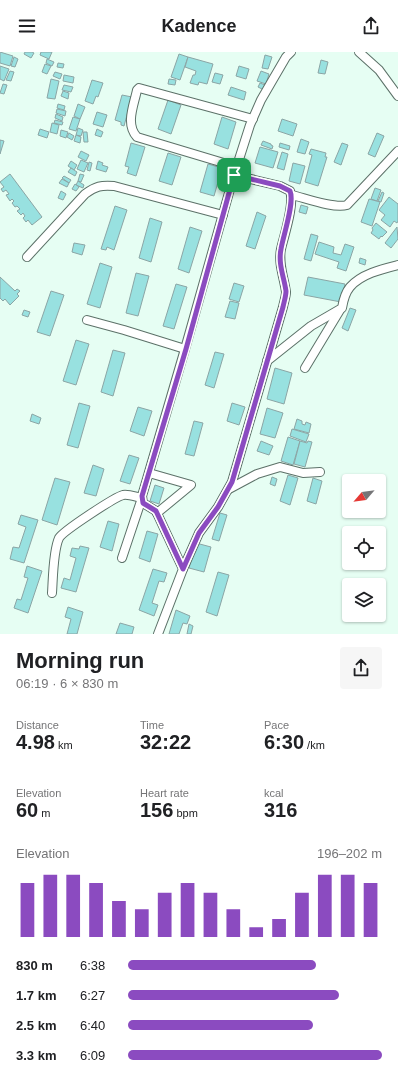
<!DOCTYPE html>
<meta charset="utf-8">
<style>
body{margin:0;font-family:Arial,sans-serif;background:#f6f6f6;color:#202124;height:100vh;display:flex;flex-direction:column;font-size:15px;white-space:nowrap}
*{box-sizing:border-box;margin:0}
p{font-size:13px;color:#757577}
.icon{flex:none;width:22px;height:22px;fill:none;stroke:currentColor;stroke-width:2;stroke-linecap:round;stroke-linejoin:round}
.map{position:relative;height:582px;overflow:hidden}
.details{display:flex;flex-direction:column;background:#fff;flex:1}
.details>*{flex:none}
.needle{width:26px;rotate:242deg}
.fabs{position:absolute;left:342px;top:422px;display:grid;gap:8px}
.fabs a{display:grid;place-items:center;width:44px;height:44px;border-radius:4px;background:#fff;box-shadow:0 1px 3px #0004;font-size:20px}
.pin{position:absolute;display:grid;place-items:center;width:34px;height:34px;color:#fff;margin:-17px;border-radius:8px;box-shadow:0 2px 6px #0006}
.round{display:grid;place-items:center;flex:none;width:42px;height:42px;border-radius:4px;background:#f6f6f6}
.head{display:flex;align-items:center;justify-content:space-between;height:68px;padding:0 16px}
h1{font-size:22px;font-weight:600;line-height:30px}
.metrics{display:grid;grid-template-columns:repeat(3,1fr);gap:6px;height:68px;padding:4px 16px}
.metrics div{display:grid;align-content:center}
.metrics b{font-size:20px;font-weight:600}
.metrics small{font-size:11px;font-weight:400}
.metrics p{font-size:11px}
.chart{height:112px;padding:8px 16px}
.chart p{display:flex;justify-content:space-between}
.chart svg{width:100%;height:72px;margin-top:4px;stroke:#8b4bc0;stroke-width:6}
ul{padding:0 16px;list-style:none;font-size:13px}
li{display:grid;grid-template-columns:64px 48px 1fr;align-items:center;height:30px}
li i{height:10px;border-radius:5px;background:#8b4bc0}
header{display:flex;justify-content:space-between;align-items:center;height:52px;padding:0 16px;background:#fff;font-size:18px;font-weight:600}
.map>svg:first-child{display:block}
.building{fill:#98e1e0;stroke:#8ba5a5}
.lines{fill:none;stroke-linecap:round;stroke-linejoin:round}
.minor-casing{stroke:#5c7168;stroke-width:10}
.minor{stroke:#fff;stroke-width:8}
.route-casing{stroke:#fff;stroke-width:8}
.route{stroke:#8b4bc0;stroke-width:5}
</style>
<header><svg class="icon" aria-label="menu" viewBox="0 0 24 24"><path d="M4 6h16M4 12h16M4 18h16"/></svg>Kadence<svg class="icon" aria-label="share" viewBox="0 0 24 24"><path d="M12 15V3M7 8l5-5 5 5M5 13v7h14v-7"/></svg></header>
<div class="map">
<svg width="398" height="582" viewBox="0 0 398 582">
<rect width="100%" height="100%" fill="#e6fef3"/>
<g class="building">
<polygon points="0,0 13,4 10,14 0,11"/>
<polygon points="25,0 32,0 34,1 31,6 24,2"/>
<polygon points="41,0 52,0 49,7 40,3"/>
<polygon points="179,2 188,5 180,28 171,25"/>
<polygon points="265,3 272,5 268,17 262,16"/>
<polygon points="14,5 18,7 15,15 11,14"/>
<polygon points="188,5 213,12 207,32 199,30 198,33 190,31 193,23 195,23 196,19 185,15"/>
<polygon points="47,7 54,10 52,14 46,11"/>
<polygon points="321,8 328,10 325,22 318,21"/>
<polygon points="58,11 64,12 63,16 57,15"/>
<polygon points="45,12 51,14 47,22 42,20"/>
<polygon points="0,14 9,17 4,29 0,27"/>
<polygon points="239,14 249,17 246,27 236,24"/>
<polygon points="10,19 14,20 11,29 6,28"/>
<polygon points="261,19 269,22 266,32 257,29"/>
<polygon points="55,20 62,22 60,27 53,24"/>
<polygon points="215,21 223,23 220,32 212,30"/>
<polygon points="64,23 74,25 73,31 63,29"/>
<polygon points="51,27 59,29 55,47 47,46"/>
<polygon points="169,27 176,28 175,33 168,32"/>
<polygon points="92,28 103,31 98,45 96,44 93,52 85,49"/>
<polygon points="260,31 265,33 264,38 258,35"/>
<polygon points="3,32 7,33 4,42 0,41"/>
<polygon points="64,33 73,35 71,40 62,38"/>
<polygon points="231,35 246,40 244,48 228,43"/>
<polygon points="63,39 69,41 68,47 61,44"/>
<polygon points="122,43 132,45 124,74 121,73 121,70 115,68"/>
<polygon points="168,48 181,53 171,82 158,77"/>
<polygon points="58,52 65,54 64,58 57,56"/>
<polygon points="78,52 85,55 80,67 74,64"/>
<polygon points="57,57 66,59 65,64 56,61"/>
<polygon points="97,60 107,63 103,75 93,72"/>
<polygon points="56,62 63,65 62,69 55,66"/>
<polygon points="73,65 80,67 76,79 69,77"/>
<polygon points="222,65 236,70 228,97 214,92"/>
<polygon points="282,67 297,72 293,84 278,79"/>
<polygon points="55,68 63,70 62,73 54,71"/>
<polygon points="52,71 59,73 57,82 50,80"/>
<polygon points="78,76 83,78 81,84 76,83"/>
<polygon points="40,77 49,80 47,86 38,83"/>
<polygon points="97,77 103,80 101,85 95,83"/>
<polygon points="61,78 68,80 66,86 60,84"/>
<polygon points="83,80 87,80 88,90 84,90"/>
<polygon points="69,81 74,84 72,88 67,85"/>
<polygon points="377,81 384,84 375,105 368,102"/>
<polygon points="76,83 81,85 80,91 74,89"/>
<polygon points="301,87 309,90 305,102 297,100"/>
<polygon points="0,88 4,89 0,102"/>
<polygon points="263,89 271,92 271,93 273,94 272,97 261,93"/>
<polygon points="131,91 145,95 136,124 127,121 129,115 125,114"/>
<polygon points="280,91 290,94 289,98 279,95"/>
<polygon points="342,91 348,93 341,113 334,110"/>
<polygon points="260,95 278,100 273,116 255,111"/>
<polygon points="311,97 326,101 325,105 327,105 318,134 305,130 312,103 309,102"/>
<polygon points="81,99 89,103 86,109 78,105"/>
<polygon points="282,100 288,102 284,118 277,116"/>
<polygon points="168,101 181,105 172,133 159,129"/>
<polygon points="81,108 88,111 84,120 77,117"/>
<polygon points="71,109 77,113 74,118 68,114"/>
<polygon points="98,109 103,111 102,113 108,115 106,120 96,117"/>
<polygon points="89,110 92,111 90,119 87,118"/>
<polygon points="293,111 305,114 300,132 289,129"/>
<polygon points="208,112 222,116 214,144 200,140"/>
<polygon points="71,116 77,120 75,124 68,120"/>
<polygon points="10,122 42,165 32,173 28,168 26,170 23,166 25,164 23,161 21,163 17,159 20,157 17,154 15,155 12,151 14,149 12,147 10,149 6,143 9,142 6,138 3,140 1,137 4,135 0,130"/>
<polygon points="80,122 84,123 81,130 78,129"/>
<polygon points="64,124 71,128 69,131 62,126"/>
<polygon points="62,127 69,131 67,135 59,131"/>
<polygon points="78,129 84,133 83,136 76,133"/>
<polygon points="75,132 79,135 76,139 72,137"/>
<polygon points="375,136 381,138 377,149 371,147"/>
<polygon points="61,139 66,142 63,148 58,146"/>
<polygon points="382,140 384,141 381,150 378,149"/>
<polygon points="389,145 398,152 398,169 397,171 394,169 390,175 381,168 385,163 379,158"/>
<polygon points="369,147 380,150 372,174 361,170"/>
<polygon points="301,153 308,155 306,162 299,160"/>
<polygon points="115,154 127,158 114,198 107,195 106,198 101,197"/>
<polygon points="257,160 266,164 255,197 246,194"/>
<polygon points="150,166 162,170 151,210 139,206"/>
<polygon points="376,171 387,180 382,185 381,184 379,187 371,181 373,178 372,176"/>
<polygon points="190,175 202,179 189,221 178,217"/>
<polygon points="397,175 398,187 391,196 385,191"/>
<polygon points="311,182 318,184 311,209 304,207"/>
<polygon points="319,190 334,195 333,201 341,203 345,192 354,195 346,219 337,216 339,210 315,202"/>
<polygon points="74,191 85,193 82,203 72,200"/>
<polygon points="360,206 366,208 365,213 359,211"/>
<polygon points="100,211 112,215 100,256 87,252"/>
<polygon points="136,221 149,224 138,264 126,261"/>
<polygon points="0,225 15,239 17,237 20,239 17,242 19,244 10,253 5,247 3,249 0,246"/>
<polygon points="308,225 345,232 341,250 304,243"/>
<polygon points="234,231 244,234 239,250 229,247"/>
<polygon points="176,232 187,235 174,277 163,274"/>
<polygon points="51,239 64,243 50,284 37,280"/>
<polygon points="230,249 239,251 235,267 225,265"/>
<polygon points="350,256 356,258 348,279 342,276"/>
<polygon points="24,258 30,260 28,265 22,263"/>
<polygon points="76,288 89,292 76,333 63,329"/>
<polygon points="113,298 125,301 113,344 101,340"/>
<polygon points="215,300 224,302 214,336 205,333"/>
<polygon points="275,316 292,321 284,352 267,347"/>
<polygon points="79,351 90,354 78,396 67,393"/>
<polygon points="232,351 245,355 239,373 227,369"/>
<polygon points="138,355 152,359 144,384 130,379"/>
<polygon points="267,356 283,361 275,386 260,382"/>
<polygon points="32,362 41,366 39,372 30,369"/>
<polygon points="297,367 302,369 302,372 305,373 306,370 311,372 309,381 294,377"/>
<polygon points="194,369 203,371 194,404 185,402"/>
<polygon points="292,377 309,382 306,390 290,384"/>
<polygon points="288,385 300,389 293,413 281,409"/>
<polygon points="261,389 273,394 269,403 257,399"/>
<polygon points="300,389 307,391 308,389 312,390 305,415 294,412"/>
<polygon points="129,403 139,406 130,432 120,429"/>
<polygon points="93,413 104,417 96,444 84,441"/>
<polygon points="288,423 298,426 290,453 280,449"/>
<polygon points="272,425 277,427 275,434 270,432"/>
<polygon points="55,426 70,430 57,473 42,468"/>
<polygon points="313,426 322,429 316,452 307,449"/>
<polygon points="155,433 164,436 159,452 150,449"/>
<polygon points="220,461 227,463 219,489 212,487"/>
<polygon points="21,463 38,468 24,511 10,507 13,495 19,496 26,475 18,472"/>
<polygon points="108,469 119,472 112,499 100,495"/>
<polygon points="147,479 158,482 150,510 139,506"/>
<polygon points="196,491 211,495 204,520 189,516"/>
<polygon points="80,494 89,496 76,540 61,536 64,526 70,528 76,506 70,504 72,496 79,497"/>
<polygon points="27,514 42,519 28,561 14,556 17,547 21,548 28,526 24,525"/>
<polygon points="153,517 167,521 164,530 159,529 152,551 158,553 154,564 139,558"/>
<polygon points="218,520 229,523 217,564 206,560"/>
<polygon points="68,555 83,560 77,582 67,582 71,567 65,565"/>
<polygon points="176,558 190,564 187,572 183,571 179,582 169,582"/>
<polygon points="120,571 134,575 132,582 116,582"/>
<polygon points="189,572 193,574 191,582 187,582"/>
</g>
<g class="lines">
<defs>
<g id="minor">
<polyline points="359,0 379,18 398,44"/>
<path d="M 237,115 L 137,85 C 125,72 134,53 137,38 L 139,36 L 253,67"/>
<path d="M 292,143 C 305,146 334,157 347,153 L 398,99"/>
<path d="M 27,205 L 85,142 C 96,134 101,133 114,134 L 223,163"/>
<polyline points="87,268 124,278 185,297"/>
<path d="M 267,309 L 311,274 L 342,256 C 343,250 345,241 350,235 C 361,222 382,217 398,213"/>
<polyline points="305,316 340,258"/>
<polyline points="149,421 191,433 157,461"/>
<polyline points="229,437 257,422 280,415 303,421 320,420"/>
<path d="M 183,517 L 199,481 L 218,455 L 232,430 L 283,255 C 284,250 286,244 286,240 C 284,225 278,212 281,197 C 284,184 295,151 290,139 L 280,134 L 234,123"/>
<path d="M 52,541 C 53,527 53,499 59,486 C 63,479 115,445 123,443 C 129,442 136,445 142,446 L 122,506"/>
<polyline points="158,582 183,517 156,459 143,451 142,444 185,297 234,123 250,73 261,48 272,29 286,5 291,0"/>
</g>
</defs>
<use href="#minor" class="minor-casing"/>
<use href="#minor" class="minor"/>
</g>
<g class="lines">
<defs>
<path id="route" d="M 234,123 L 280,134 L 290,139 C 295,150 283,184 281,197 C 278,212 284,225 286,239 C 286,244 284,250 283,255 L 232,430 L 218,455 L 199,481 L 183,517 L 156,459 L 143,451 L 142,444 L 186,297 Z"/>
</defs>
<use href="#route" class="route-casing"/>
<use href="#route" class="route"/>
</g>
</svg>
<div class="fabs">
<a><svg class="needle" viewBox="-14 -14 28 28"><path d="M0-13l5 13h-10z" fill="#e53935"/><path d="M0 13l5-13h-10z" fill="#757577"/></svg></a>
<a><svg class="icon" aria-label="locate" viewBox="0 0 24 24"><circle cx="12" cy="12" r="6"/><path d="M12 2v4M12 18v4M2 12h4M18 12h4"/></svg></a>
<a><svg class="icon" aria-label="layers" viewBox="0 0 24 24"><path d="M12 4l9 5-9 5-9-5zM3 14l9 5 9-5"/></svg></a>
</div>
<div class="pin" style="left:234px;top:123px;background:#1e9e55"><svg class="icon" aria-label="arrive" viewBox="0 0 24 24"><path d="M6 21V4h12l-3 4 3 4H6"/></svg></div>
</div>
<section class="details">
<div class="head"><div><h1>Morning run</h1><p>06:19 · 6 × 830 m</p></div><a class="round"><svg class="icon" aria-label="share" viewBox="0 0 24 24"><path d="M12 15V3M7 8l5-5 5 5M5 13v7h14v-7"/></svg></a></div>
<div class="metrics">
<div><p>Distance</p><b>4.98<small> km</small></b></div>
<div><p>Time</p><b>32:22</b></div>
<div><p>Pace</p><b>6:30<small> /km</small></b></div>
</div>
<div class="metrics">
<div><p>Elevation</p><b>60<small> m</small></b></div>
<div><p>Heart rate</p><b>156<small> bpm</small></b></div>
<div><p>kcal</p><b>316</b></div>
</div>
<div class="chart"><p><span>Elevation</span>196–202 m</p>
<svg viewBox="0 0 160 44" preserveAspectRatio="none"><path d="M5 44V11M15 44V6M25 44V6M35 44V11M45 44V22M55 44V27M65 44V17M75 44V11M85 44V17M95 44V27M105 44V38M115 44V33M125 44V17M135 44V6M145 44V6M155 44V11"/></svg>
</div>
<ul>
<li><b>830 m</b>6:38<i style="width:74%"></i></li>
<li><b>1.7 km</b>6:27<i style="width:83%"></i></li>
<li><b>2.5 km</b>6:40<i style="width:73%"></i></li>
<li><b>3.3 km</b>6:09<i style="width:100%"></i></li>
</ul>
</section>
